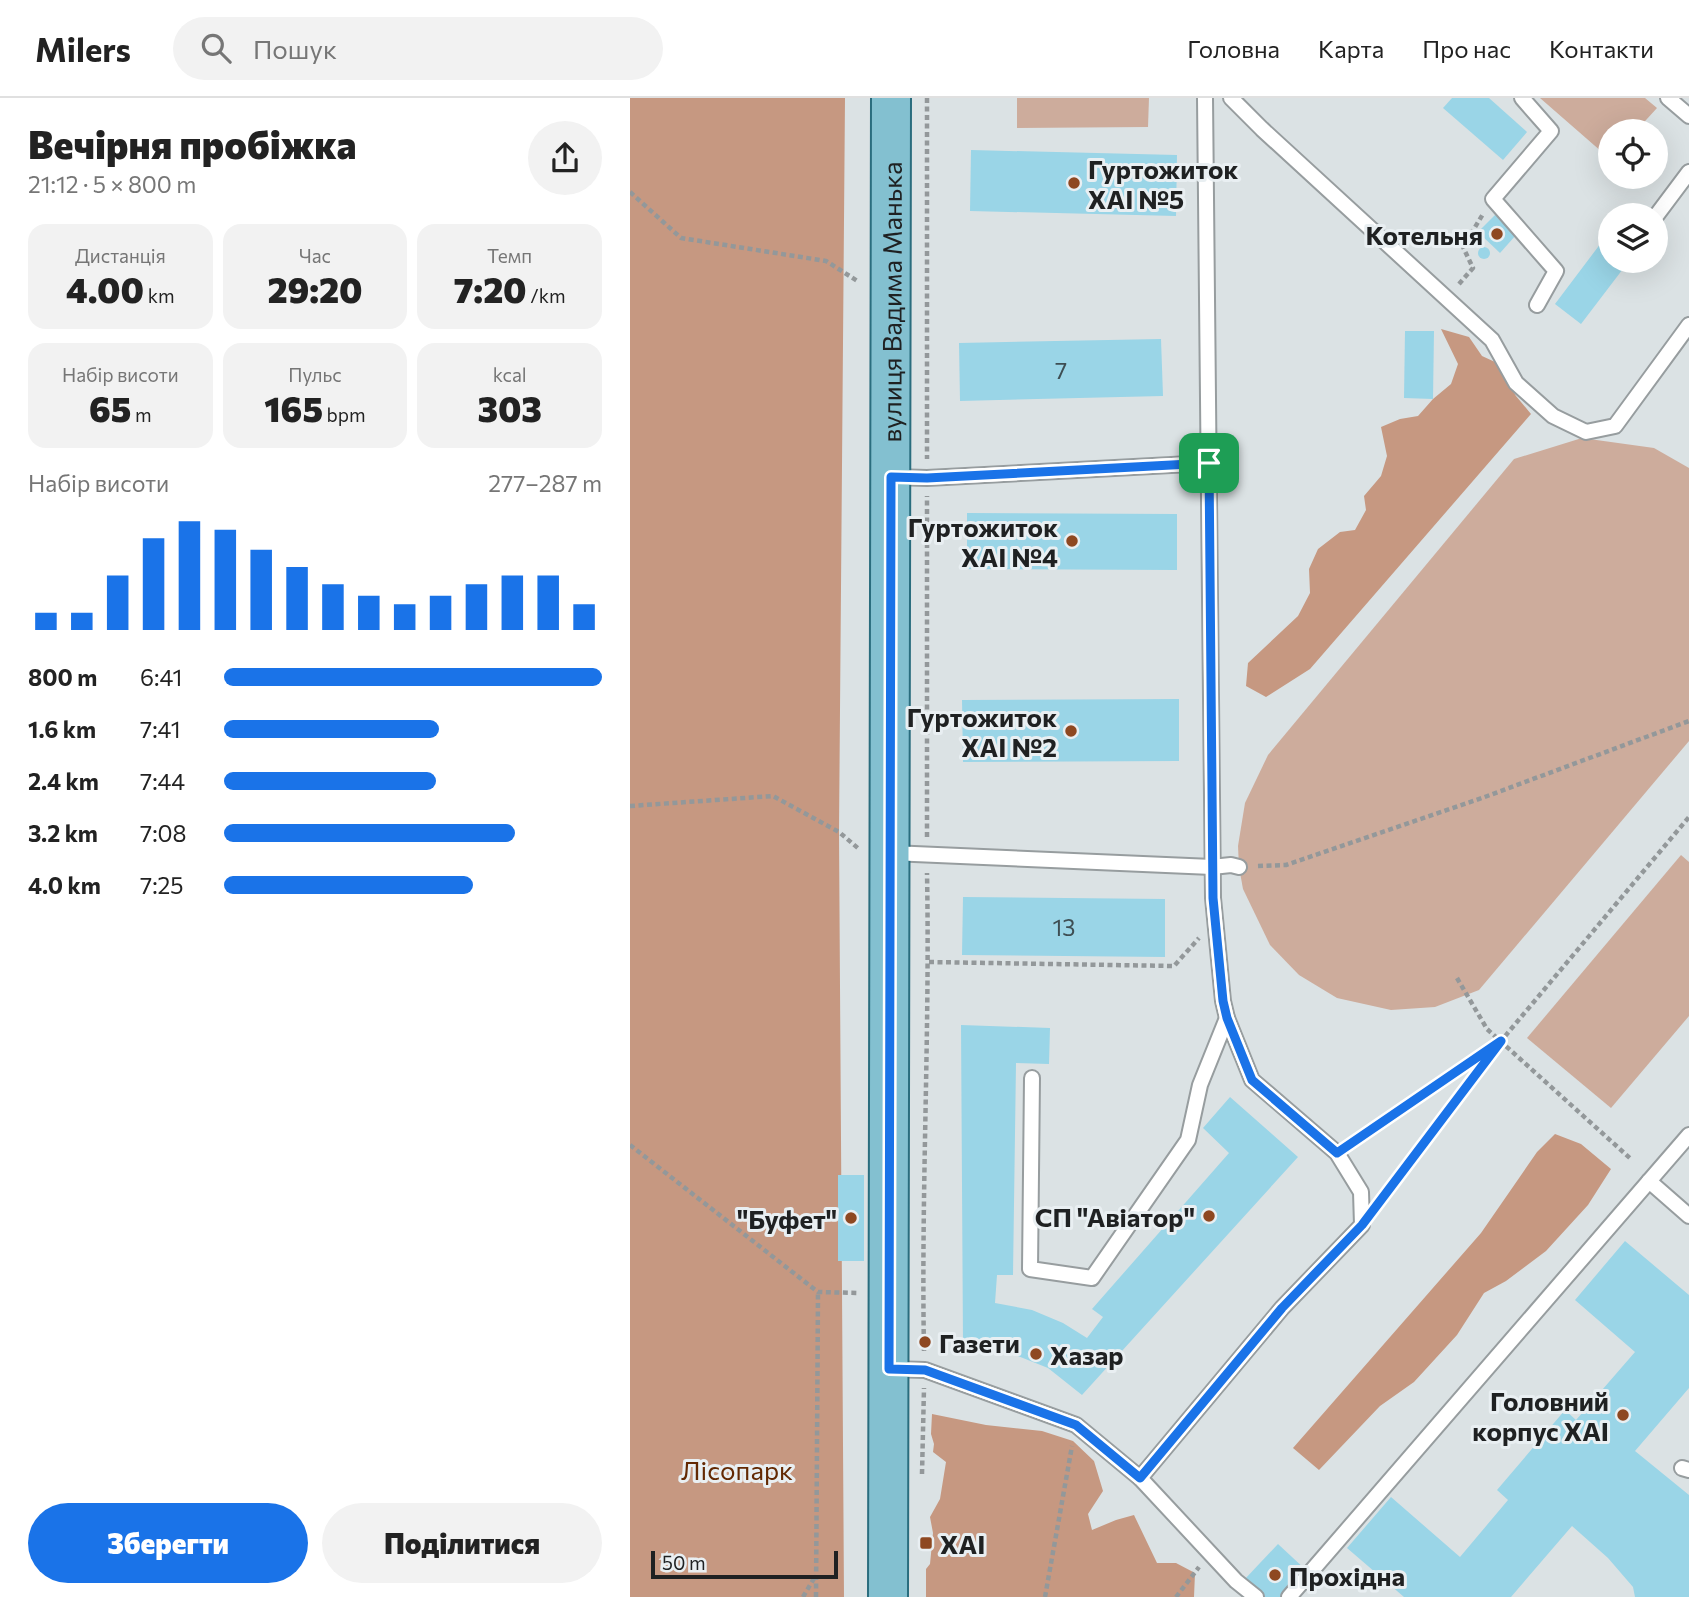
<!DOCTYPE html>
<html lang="uk">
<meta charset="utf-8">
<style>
body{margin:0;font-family:Commissioner,sans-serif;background:#f2f2f2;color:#222;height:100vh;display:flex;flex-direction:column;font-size:26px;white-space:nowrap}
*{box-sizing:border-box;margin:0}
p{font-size:23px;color:#767676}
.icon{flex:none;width:38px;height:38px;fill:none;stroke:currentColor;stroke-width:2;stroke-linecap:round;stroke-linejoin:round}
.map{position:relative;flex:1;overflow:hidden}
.drawer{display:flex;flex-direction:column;background:#fff;width:630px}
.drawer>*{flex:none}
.fabs{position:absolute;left:968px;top:21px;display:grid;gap:14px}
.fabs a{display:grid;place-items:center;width:70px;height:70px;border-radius:50%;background:#fff;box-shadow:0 7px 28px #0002;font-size:35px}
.scale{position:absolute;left:21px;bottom:18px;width:187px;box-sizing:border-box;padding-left:7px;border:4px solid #1f2122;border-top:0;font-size:19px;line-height:24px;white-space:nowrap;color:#1f2122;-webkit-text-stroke:5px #e9eff2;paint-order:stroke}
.pin{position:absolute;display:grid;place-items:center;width:60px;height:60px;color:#fff;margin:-30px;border-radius:14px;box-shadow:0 4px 10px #0006}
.round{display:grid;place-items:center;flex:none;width:74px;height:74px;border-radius:37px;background:#f2f2f2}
.head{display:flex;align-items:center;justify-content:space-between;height:119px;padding:0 28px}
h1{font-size:38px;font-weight:800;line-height:52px}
.metrics{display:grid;grid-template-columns:repeat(3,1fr);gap:10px;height:119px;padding:7px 28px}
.metrics div{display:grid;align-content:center;border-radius:18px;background:#f2f2f2;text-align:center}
.metrics b{font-size:35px;font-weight:800}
.metrics small{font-size:19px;font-weight:400}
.metrics p{font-size:19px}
.chart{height:196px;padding:14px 28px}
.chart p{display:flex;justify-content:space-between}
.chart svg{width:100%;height:126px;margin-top:7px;stroke:#1a73e8;stroke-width:6}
.button{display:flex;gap:14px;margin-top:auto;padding:14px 28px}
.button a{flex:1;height:80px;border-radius:42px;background:#1a73e8;color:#fff;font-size:28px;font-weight:800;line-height:80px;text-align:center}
.button a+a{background:#f2f2f2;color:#222}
ul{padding:0 28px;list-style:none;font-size:23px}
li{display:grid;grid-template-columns:112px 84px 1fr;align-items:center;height:52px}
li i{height:18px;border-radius:9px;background:#1a73e8}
header{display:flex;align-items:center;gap:42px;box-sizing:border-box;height:98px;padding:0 35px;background:#fff;border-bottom:2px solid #e0e0e0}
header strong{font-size:33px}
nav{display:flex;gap:38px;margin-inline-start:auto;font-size:24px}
.search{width:490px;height:63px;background:#f2f2f2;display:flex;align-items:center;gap:18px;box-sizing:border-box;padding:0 24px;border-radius:38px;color:#767676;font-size:26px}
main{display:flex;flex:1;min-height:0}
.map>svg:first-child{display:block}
.green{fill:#cdac9c}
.forest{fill:#c69881}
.building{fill:#9ad5e7}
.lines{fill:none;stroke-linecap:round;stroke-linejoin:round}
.lane-casing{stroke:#979d9f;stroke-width:18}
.primary-casing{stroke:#2a6d7e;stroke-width:42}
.path{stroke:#93989a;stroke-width:4.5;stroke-dasharray:5 3.5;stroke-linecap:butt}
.lane{stroke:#fff;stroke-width:14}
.primary{stroke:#83c0d0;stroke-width:38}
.route-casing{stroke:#fff;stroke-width:14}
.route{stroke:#1a73e8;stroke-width:9}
.poi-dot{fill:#8e4821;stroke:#e9eff2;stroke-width:2.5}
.labels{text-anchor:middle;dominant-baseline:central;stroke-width:6;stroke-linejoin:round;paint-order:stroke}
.number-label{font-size:23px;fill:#3e4e53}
.poi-label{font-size:26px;font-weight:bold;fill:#1f2122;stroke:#e9eff2;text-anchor:end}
.street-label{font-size:26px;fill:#1f2122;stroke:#e9eff2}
.park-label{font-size:26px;fill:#632903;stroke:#e9eff2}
</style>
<header>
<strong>Milers</strong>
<div class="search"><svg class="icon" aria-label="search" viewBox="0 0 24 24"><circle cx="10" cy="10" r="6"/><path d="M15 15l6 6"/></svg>Пошук</div>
<nav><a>Головна</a><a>Карта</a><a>Про нас</a><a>Контакти</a></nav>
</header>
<main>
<section class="drawer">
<div class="head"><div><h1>Вечірня пробіжка</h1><p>21:12 · 5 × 800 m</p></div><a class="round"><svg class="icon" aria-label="share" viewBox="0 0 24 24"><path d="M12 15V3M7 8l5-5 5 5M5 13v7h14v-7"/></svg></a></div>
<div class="metrics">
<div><p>Дистанція</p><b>4.00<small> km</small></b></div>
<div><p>Час</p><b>29:20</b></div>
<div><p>Темп</p><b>7:20<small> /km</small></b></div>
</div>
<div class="metrics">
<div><p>Набір висоти</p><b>65<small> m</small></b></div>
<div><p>Пульс</p><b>165<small> bpm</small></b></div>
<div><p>kcal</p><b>303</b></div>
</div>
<div class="chart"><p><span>Набір висоти</span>277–287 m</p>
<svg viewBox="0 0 160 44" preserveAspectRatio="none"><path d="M5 44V38M15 44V38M25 44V25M35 44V12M45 44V6M55 44V9M65 44V16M75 44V22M85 44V28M95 44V32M105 44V35M115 44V32M125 44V28M135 44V25M145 44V25M155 44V35"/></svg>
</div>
<ul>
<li><b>800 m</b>6:41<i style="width:100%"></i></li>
<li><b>1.6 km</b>7:41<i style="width:57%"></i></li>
<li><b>2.4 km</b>7:44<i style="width:56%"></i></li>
<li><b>3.2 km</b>7:08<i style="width:77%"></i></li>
<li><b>4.0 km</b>7:25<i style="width:66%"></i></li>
</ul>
<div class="button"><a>Зберегти</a><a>Поділитися</a></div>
</section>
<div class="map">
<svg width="1059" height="1499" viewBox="0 0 1059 1499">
<rect width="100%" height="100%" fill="#dbe2e4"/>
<g class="green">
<polygon points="387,0 519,0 518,29 387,30"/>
<polygon points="910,0 1015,0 1027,10 1006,33 980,33 980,61"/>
<polygon points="952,340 1024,350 1059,370 1059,643 849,892 805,909 761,912 707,900 669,877 640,847 613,791 609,769 608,748 615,705 638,657 884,361"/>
<polygon points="1051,757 1059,764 1059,918 981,1010 897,940"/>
</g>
<g class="forest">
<polygon points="0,0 215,0 209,734 214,1499 0,1499"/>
<polygon points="811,231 839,239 852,258 865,264 886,298 901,316 680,571 636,599 616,588 618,565 668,518 680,495 679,471 688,451 710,434 725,432 736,412 734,398 751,378 757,358 751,329 770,321 788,318 803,301 821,286 828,266"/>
<polygon points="925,1036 951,1046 981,1071 958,1107 916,1153 876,1183 854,1195 827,1237 784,1284 750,1308 689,1372 663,1350 851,1135 907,1054"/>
<polygon points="302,1316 356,1327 412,1333 443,1343 464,1363 473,1393 458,1416 462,1432 486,1422 504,1417 527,1465 546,1465 565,1475 564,1499 296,1499 296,1471 300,1466 303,1435 300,1419 310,1401 316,1364 303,1354 304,1346 301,1336"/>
</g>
<g class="building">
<polygon points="822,0 859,0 897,34 873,62 813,10"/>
<polygon points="341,52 547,57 546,118 340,113"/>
<polygon points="865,117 886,137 870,155 848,134"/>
<polygon points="974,141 980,145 980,163 999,163 951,226 925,206"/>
<circle cx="854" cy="155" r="6"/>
<polygon points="775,233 804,233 803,301 774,300"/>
<polygon points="531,241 533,298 330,303 329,245"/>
<polygon points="337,415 547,416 547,472 337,471"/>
<polygon points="549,601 549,663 333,664 332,602"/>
<polygon points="333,799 535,801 535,859 332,857"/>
<polygon points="331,927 420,930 419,966 386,965 383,1177 367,1177 365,1205 402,1212 433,1225 457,1240 473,1219 462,1211 599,1055 573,1030 600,999 668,1059 452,1297 418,1270 378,1254 333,1246"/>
<rect x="208" y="1077" width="26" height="86"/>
<polygon points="995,1143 1059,1197 1059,1290 1005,1353 1059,1397 1059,1499 1005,1499 1003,1489 978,1460 942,1428 881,1499 774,1499 717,1450 761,1399 830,1459 878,1402 867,1392 935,1312 946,1322 1005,1254 945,1202"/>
<polygon points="648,1446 676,1472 651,1499 634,1499 615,1481"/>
</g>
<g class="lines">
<defs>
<g id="lane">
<polyline points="601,0 632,31 862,242 886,285 923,318 956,334 985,328 1059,227"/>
<polyline points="892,0 921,33 863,101 926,173 907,207"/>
<polyline points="1038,0 1059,18"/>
<polyline points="1026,118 1059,74"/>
<polyline points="262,379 297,380 579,365"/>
<polyline points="261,755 582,769 601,767 609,769"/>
<polyline points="402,980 400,1171 462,1180 558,1042 570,987 597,920"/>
<polyline points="1019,1083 1059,1118"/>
<polyline points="259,1271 295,1272 446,1327 510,1380 606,1483 626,1499"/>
<polyline points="1052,1370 1059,1372"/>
<polyline points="510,1380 652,1210 732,1127 731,1094 707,1055 622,982 597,920 593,903 583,800 575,0"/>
<polyline points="659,1499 1059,1037"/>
</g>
<g id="primary">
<path id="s1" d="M 258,1499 L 261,0"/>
</g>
</defs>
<use href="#lane" class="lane-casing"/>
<use href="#primary" class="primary-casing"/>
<g class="path">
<polyline points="297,0 297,361"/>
<polyline points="0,94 51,140 196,163 229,184"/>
<polyline points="829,186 843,170 833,149 853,116"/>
<polyline points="0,708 143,698 209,734 229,751"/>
<polyline points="297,739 297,398"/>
<polyline points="628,768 656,767 852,700 1059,623"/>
<polyline points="299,864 544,868 569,840"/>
<polyline points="827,880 857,931 1002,1062"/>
<polyline points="722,1045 871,943 1059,719"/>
<polyline points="0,1047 188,1194 228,1195"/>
<polyline points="750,1104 869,946"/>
<path d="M 294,1253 C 291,1094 300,935 297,775"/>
<polyline points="292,1376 294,1290"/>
<polyline points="173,1499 186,1477"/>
<polyline points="186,1499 188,1194"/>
<polyline points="415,1499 442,1348"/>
<polyline points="546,1499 569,1469"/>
</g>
<use href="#lane" class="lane"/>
<use href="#primary" class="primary"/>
</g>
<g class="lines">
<defs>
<polygon id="route" points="579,365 583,800 593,903 597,920 622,982 707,1055 871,943 732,1127 652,1210 510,1380 446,1327 295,1272 259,1271 261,379 297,380"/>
</defs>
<use href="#route" class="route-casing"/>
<use href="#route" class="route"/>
</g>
<g class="poi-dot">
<circle cx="444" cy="85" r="7"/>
<circle cx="867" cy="136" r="7"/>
<circle cx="442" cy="443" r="7"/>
<circle cx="441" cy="633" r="7"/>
<circle cx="579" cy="1118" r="7"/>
<circle cx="221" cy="1120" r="7"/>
<circle cx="295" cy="1244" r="7"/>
<circle cx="406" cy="1256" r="7"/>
<circle cx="993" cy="1317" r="7"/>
<rect x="289" y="1438" width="14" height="14" rx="3.5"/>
<circle cx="645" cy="1477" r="7"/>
</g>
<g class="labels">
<g class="number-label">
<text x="431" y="272">7</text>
<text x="434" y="829">13</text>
</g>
<g class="poi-label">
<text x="458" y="70" text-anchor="start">Гуртожиток<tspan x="458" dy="30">ХАІ №5</tspan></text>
<text x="853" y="136">Котельня</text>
<text x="428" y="428">Гуртожиток<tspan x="428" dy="30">ХАІ №4</tspan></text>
<text x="427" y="618">Гуртожиток<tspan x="427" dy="30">ХАІ №2</tspan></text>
<text x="565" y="1118">СП "Авіатор"</text>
<text x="207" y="1120">"Буфет"</text>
<text x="309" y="1244" text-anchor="start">Газети</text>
<text x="420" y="1256" text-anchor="start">Хазар</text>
<text x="979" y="1302">Головний<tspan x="979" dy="30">корпус ХАІ</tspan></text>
<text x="310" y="1445" text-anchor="start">ХАІ</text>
<text x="659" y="1477" text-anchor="start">Прохідна</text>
</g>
<g class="street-label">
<text stroke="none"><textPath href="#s1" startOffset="1295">вулиця Вадима Манька</textPath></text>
</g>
<g class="park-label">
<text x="107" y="1371">Лісопарк</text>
</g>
</g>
</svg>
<div class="fabs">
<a><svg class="icon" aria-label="locate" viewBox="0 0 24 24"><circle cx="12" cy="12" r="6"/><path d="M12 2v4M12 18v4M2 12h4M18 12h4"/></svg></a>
<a><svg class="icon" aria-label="layers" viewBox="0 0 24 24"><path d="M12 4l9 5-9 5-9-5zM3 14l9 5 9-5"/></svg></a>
</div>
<div class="scale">50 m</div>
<div class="pin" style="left:579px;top:365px;background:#1e9e55"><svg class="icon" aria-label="arrive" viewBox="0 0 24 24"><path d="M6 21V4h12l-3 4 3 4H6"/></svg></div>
</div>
</main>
